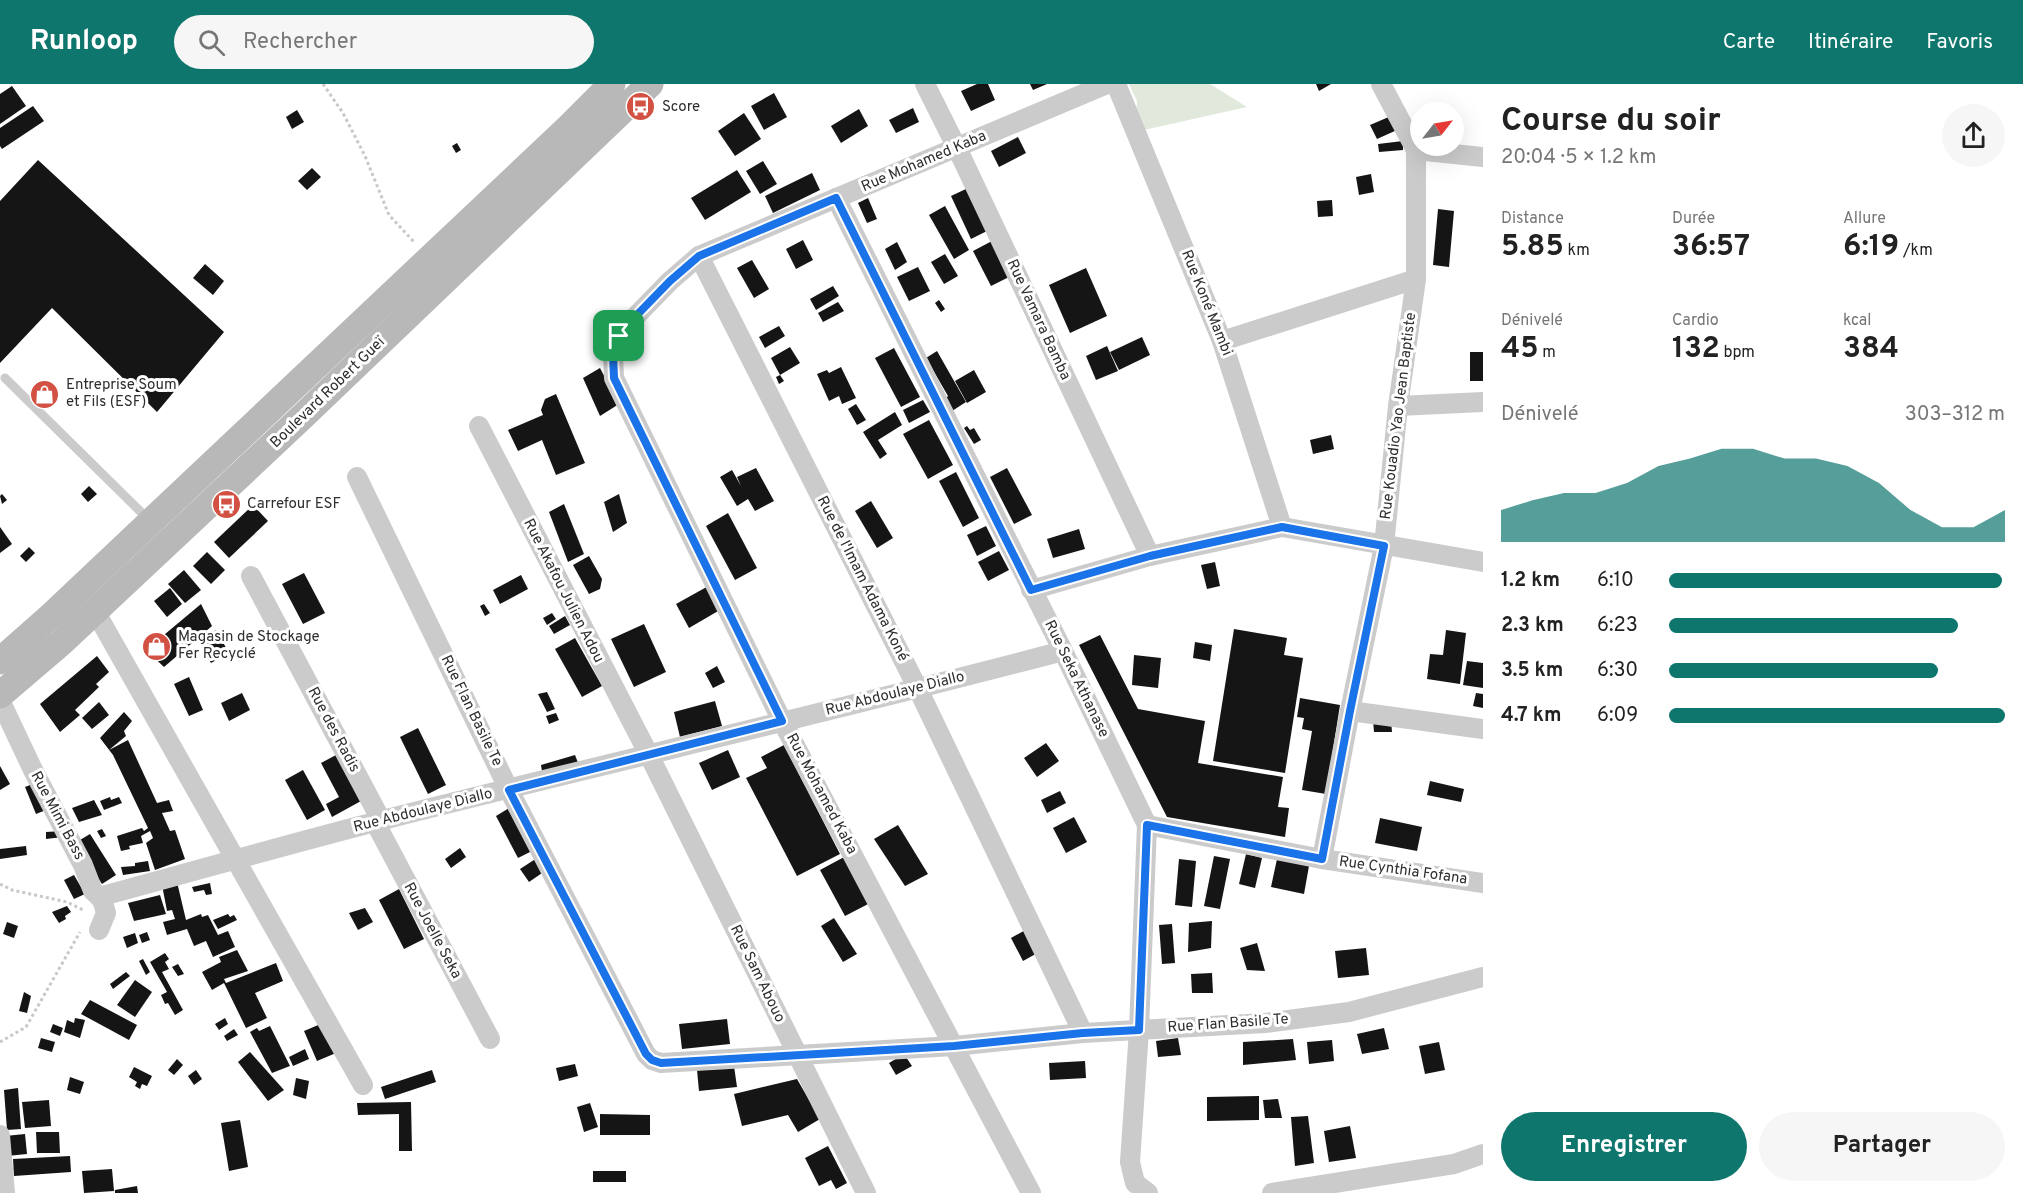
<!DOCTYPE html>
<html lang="fr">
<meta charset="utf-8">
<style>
body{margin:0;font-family:Overpass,sans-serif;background:#f6f6f6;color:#222;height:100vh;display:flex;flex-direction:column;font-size:22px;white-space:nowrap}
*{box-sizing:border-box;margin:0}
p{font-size:20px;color:#767676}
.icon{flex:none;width:33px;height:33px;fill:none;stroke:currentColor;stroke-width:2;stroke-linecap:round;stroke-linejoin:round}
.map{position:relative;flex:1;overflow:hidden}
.sheet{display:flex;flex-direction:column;background:#fff;width:540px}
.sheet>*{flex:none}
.needle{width:39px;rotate:59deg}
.buttons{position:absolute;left:1410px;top:18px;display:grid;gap:12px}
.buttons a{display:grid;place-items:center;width:54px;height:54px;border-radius:50%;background:#fff;box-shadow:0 6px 24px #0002;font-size:30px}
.pin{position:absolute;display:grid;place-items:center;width:51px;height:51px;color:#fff;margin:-26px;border-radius:12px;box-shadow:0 3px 9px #0006}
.round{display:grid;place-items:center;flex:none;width:63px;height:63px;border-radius:32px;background:#f6f6f6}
.headline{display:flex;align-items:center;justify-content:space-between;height:102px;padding:0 18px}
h1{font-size:33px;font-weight:700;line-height:45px}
.metrics{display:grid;grid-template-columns:repeat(3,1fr);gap:9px;height:102px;padding:6px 18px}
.metrics div{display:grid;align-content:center}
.metrics b{font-size:30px;font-weight:700}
.metrics small{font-size:16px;font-weight:400}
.metrics p{font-size:16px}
.chart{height:168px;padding:12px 18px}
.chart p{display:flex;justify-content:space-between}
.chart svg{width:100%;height:108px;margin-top:6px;fill:#0f766e;opacity:.7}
.button{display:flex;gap:12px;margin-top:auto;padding:12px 18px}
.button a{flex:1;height:69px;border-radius:36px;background:#0f766e;color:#fff;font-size:24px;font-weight:700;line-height:69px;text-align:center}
.button a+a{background:#f6f6f6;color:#222}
ul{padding:0 18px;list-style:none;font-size:20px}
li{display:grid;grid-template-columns:96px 72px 1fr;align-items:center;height:45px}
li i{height:15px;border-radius:8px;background:#0f766e}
header{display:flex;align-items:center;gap:36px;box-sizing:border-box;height:84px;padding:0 30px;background:#0f766e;color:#fff}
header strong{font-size:28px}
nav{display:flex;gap:33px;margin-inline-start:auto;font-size:21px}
.search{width:420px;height:54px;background:#f6f6f6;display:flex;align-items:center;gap:15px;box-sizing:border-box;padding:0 21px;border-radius:33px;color:#767676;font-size:22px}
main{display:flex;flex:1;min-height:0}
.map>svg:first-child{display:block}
.green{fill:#e1e9dd}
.building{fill:#151515}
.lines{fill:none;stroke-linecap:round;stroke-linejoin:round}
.path{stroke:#c8c8c8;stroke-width:3;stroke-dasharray:3 3;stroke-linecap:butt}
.service{stroke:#cbcbcb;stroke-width:9}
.minor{stroke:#cbcbcb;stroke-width:20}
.secondary{stroke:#b8b8b8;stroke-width:27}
.route-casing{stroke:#fff;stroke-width:12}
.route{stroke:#1a73e8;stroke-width:8}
.labels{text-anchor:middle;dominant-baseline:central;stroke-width:6;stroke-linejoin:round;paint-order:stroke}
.poi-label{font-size:15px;fill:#2e2e2e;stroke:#fff;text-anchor:start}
.street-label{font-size:15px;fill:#2e2e2e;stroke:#fff}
</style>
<header>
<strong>Runloop</strong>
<div class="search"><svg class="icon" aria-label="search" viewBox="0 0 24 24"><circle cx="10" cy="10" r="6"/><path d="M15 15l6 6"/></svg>Rechercher</div>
<nav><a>Carte</a><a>Itinéraire</a><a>Favoris</a></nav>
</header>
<main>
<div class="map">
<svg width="1483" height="1109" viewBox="0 0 1483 1109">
<rect width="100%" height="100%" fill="#fff"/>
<polygon class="green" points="1129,0 1210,0 1247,23 1144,46 1135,46 1137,17"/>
<g class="building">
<polygon points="977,0 988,0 995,16 971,27 961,7"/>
<polygon points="1030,0 1047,0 1033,6"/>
<polygon points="1316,0 1331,0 1319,7"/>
<polygon points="12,2 26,22 0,40 0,10"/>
<polygon points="774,9 787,33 764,46 751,22"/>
<polygon points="33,22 44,37 2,65 0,62 0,44"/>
<polygon points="913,24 919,38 896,49 889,36"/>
<polygon points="859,25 868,42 841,59 831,42"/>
<polygon points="297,26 304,38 292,45 286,33"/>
<polygon points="744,29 761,55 735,72 718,47"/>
<polygon points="1391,32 1397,46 1377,55 1370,41"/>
<polygon points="1018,53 1026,69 999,83 991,67"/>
<polygon points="1403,57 1403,66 1379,68 1378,60"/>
<polygon points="457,59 461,66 456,69 452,62"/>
<polygon points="38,76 224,248 157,328 52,224 0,279 0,117"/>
<polygon points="763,77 777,100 760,110 746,87"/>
<polygon points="312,84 321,93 307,106 298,97"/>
<polygon points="737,86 751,108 705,136 691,114"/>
<polygon points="812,89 820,106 773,129 765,112"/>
<polygon points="1371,90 1374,108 1359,111 1356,93"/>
<polygon points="968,104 987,147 971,155 951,112"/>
<polygon points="868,114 877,135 867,139 858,119"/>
<polygon points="1332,116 1333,132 1318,133 1317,117"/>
<polygon points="945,122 969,166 954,175 929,131"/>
<polygon points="1438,125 1454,127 1449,183 1433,181"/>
<polygon points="803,156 813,176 796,185 786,165"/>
<polygon points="992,157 1011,192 991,202 973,167"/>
<polygon points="897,158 907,178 895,186 885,165"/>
<polygon points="945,170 958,192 944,200 931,178"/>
<polygon points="752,176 769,205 754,214 737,184"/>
<polygon points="205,180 224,197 213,211 193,194"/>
<polygon points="918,183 930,207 909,217 897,193"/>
<polygon points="1086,184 1107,232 1070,249 1049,201"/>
<polygon points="833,202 839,212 816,226 810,215"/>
<polygon points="939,216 945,225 941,228 935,219"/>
<polygon points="838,218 844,227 823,238 818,229"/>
<polygon points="779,242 785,252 765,264 759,253"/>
<polygon points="1142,253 1150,271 1119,286 1110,268"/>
<polygon points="1107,262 1118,287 1096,296 1086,272"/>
<polygon points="790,263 800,279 780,291 771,274"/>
<polygon points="894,264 920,313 901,323 875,274"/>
<polygon points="937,267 966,318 952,327 945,315 948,312 926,274"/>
<rect x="1470" y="268" width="13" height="29"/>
<polygon points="841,283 856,314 842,320 839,312 829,317 817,290 827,286 829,289"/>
<polygon points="600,284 619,320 600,332 583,294"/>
<polygon points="974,286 986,308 967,319 955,297"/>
<polygon points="780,291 784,297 779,300 776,293"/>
<polygon points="556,310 585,379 556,391 542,356 518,367 508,346 543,331 541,326 545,315"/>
<polygon points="923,316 930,328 909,339 903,326"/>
<polygon points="856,320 866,336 857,341 848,325"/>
<polygon points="895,328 902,341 878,356 887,370 880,375 863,348"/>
<polygon points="929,336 953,381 928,395 903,350"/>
<polygon points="967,342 970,346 974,344 981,356 974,360 964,344"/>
<polygon points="1331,351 1334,365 1313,370 1310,356"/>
<polygon points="756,384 774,417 755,427 748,415 737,422 720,393 732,386 741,402 737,393"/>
<polygon points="1007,384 1032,431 1014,440 990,393"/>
<polygon points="956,388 979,434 963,443 939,397"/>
<polygon points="89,402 97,410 88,418 81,410"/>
<polygon points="2,410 7,416 2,420 0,412"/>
<polygon points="619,410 627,439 613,448 604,418"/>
<polygon points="871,417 893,454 877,464 855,427"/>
<polygon points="564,420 584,470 568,478 549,428"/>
<polygon points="253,421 268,437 229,474 214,458"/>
<polygon points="728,429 757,484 735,496 706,442"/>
<polygon points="986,442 996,462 977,472 967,451"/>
<polygon points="0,443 12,460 0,469"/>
<polygon points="1079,445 1085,465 1053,474 1047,455"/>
<polygon points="29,463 35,469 26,478 20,472"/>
<polygon points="999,467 1009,486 988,497 978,478"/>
<polygon points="207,468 225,486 211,500 193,482"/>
<polygon points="589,472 602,495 600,505 589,510 573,481"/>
<polygon points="1215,478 1220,502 1207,505 1201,481"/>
<polygon points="184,486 201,506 185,519 168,500"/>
<polygon points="304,489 325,529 303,540 282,500"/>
<polygon points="521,491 528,505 500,520 493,506"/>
<polygon points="712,500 725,523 689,544 676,520"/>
<polygon points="170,504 182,520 167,533 154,517"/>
<polygon points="201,520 212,542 164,583 146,566"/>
<polygon points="484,520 490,529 485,532 480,522"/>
<polygon points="552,529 556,535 547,541 543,534"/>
<polygon points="565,532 570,541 554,550 549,542"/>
<polygon points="644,540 666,588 634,603 611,555"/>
<polygon points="1234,545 1287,554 1284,571 1303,574 1285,689 1213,677"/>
<polygon points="216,546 229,569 211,579 198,555"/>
<polygon points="1446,546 1466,549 1460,600 1427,595 1430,570 1443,571"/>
<polygon points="1100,551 1138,625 1205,637 1198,679 1283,693 1278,723 1289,724 1285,753 1167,733 1079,561"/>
<polygon points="575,554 602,602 582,613 555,565"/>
<polygon points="1195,558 1212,561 1210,577 1193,574"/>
<polygon points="1134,571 1161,574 1158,604 1132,601"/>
<polygon points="97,572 109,588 96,600 99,603 75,626 80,631 60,648 40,620"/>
<polygon points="1467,577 1483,579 1483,604 1463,601"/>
<polygon points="717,582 725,598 713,604 705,589"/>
<polygon points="189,593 203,626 189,632 174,600"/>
<polygon points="547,608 555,625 547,628 538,610"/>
<polygon points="242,609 250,626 229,637 221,619"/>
<polygon points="1476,609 1483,610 1483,624 1473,622"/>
<polygon points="1300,614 1340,621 1326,710 1302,706 1312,647 1302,645 1304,634 1297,633"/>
<polygon points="715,617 722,642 680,653 674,628"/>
<polygon points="99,618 109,631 92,645 82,634"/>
<polygon points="124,628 132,637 124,647 126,652 109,666 128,656 157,719 169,716 173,727 162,729 170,747 175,746 185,775 155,786 146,759 153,754 150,747 141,752 143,759 129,762 130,765 121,767 117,752 142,744 144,747 148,744 113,671 100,654"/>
<polygon points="556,629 559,636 549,640 546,632"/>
<polygon points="1373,636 1391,636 1392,648 1374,648"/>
<polygon points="418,644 446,701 428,710 400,653"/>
<polygon points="1046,659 1059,677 1037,693 1024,674"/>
<polygon points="784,661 840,770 797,792 746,694 767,684 761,673"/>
<polygon points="728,666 740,693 712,706 699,679"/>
<polygon points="336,671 361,717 332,733 326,720 339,713 321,679"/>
<polygon points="575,671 580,684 543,694 541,681"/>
<polygon points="0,682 10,700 0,706"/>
<polygon points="303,686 325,726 307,736 285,696"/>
<polygon points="1430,697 1464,705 1461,718 1427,711"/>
<polygon points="35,699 46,726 36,730 25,703"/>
<polygon points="1060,707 1066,719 1047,729 1041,716"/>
<polygon points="110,713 111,716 119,713 122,719 104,726 100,717"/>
<polygon points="94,716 102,731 79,738 72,724"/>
<polygon points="511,723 534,766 518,774 496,732"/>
<polygon points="1074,733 1087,758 1066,769 1053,744"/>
<polygon points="1380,734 1422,743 1417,767 1375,759"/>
<polygon points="898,741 928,790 905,802 874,755"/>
<polygon points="102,745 106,752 101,754 97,747"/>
<polygon points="62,747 63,753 46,755 46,748"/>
<polygon points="90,750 116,791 102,800 75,759"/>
<polygon points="26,762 27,771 0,775 0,765"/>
<polygon points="460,764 466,773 451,784 445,775"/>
<polygon points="1246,770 1262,774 1255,804 1239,800"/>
<polygon points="846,772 872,818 845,832 820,786"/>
<polygon points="1214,772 1230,775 1220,825 1204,822"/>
<polygon points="537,774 545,787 529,798 520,785"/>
<polygon points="1179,775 1196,777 1192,823 1175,821"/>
<polygon points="1277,775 1309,782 1304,810 1271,803"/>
<polygon points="148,777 150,787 123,791 121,783 135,782 135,779"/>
<polygon points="74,791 85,810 74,815 64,796"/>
<polygon points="177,798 186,836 201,830 202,833 208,831 218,851 228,847 235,863 213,873 206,857 194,862 187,845 167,851 163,838 175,835 172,826 167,827 162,801"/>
<polygon points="210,799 212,810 206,811 204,806 194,808 192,803"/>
<polygon points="399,805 424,855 404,865 379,816"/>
<polygon points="160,811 166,830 134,837 128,819"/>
<polygon points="67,822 71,828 65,832 66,835 59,839 52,828"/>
<polygon points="365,824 373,838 358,846 349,829"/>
<polygon points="228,830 230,833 234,831 237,836 218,845 213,836"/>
<polygon points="834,834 857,870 843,878 821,842"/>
<polygon points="1212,837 1211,864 1188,868 1189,839"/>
<polygon points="7,838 18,842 14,854 3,850"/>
<polygon points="1172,840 1175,879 1162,880 1159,841"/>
<polygon points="1029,844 1041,867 1023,877 1011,854"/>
<polygon points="147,848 150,856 142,859 139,851"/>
<polygon points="135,849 138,859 127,864 123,853"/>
<polygon points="1257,859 1265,887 1247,886 1240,864"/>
<polygon points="1366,864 1369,891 1338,894 1335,867"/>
<polygon points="237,866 248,887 224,895 226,899 276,879 283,897 255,909 267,934 246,944 224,899 212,906 202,888 221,878 219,873"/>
<polygon points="165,869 169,875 165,878 169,885 162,888 183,926 175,931 168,919 165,920 161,911 167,908 150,878"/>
<polygon points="143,875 150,888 146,891 139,877"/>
<polygon points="178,880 184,890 178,892 172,883"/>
<polygon points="126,888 130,892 113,905 110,900"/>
<polygon points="1212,889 1213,909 1192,909 1191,890"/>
<polygon points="135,896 152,908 135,933 117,921"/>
<polygon points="24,908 31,912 27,929 19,927"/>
<polygon points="90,916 137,941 129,956 81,930"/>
<polygon points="75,934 85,936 80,954 64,948 67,936 74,939"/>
<polygon points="225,934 228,940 219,946 215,940"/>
<polygon points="727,935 730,960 682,965 679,940"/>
<polygon points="323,939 336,969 317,977 304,947"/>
<polygon points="53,940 63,944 60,952 50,948"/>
<polygon points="270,942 290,982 272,989 250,948 257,944 259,947"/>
<polygon points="1384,944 1389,965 1362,970 1357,950"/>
<polygon points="234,945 238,951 227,957 224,952"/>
<polygon points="41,954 55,958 52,968 38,964"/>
<polygon points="1178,954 1181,971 1158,973 1156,957"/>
<polygon points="1293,955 1296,976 1243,981 1243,958"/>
<polygon points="1332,956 1334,977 1309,980 1307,958"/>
<polygon points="1439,958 1445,986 1425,990 1419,962"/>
<polygon points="305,965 309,975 293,982 289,973"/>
<polygon points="250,968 284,1006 268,1017 238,978"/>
<polygon points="904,970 912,982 896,991 889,979"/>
<polygon points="177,975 183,981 174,991 168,986"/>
<polygon points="1085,977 1086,994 1050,996 1049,979"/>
<polygon points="575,980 578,992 559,997 556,984"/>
<polygon points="734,982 737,1003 699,1007 697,986"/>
<polygon points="134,983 152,992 147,1002 142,1000 140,1005 135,1002 137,998 129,993"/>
<polygon points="196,986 202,995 194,1001 188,992"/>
<polygon points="432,986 436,998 385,1015 381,1003"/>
<polygon points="70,993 84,998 80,1010 67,1006"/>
<polygon points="296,994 309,997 306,1015 293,1011"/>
<polygon points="797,995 820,1035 798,1048 788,1031 742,1042 734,1010"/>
<polygon points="18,1004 21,1045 7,1046 4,1006"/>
<polygon points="1259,1012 1259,1036 1207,1037 1207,1013"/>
<polygon points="1278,1015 1282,1034 1265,1034 1263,1016"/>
<polygon points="49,1016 51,1042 25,1044 22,1018"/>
<polygon points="411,1018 412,1067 399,1067 399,1030 358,1031 357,1019"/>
<polygon points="590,1019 598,1043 584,1048 577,1023"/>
<polygon points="600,1030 650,1031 650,1051 600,1051"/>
<polygon points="1308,1032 1314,1079 1295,1082 1291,1033"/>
<polygon points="240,1036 248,1083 229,1087 221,1039"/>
<polygon points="1350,1042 1356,1074 1329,1078 1324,1047"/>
<polygon points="36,1048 59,1048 60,1069 37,1069"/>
<polygon points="25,1050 27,1070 7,1072 5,1052"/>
<polygon points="828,1062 847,1099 836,1105 831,1096 819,1102 805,1074"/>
<polygon points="70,1072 71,1088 14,1092 13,1075"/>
<polygon points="112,1085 114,1107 84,1109 82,1087"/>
<rect x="593" y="1087" width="33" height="11"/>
<polygon points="137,1102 138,1109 115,1109 115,1106"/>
</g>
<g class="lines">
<g class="path">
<polyline points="323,0 343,29 365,72 389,131 414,158"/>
<polyline points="0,800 12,806 67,818 83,826"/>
<polyline points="0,958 26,943 80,848"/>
</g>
<polyline class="service" points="5,294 149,436"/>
<g class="minor">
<polyline points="925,0 957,64 1150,472"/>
<polyline points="1116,0 1222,257 1282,443"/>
<polyline points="1416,66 1483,73"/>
<polyline points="836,114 1063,567 1147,741 1139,946 1130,1078 1135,1099 1148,1109"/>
<polyline points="699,172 918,605 1083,949"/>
<polyline points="1222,257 1416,195"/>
<polyline points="1398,322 1483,318"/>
<polyline points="479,342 649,671 866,1109"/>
<polyline points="357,393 509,706 646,970 652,976 661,979 954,962 1083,949 1265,939 1349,928 1483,893"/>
<polyline points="251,492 381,736"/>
<polyline points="1031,506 1150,472 1282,443 1483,478"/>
<polyline points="95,527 363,1001"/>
<polyline points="0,616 33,686 83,781 93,807 102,815 106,829 99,846"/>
<polyline points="1350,627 1483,645"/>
<polyline points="375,738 490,955"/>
<polyline points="1147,741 1322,775 1483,799"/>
<polyline points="1322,775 1350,627 1384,462 1398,322 1416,195 1416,66 1381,0"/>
<path d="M 99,813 C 192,788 285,761 379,737 C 607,679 836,627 1063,567"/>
<polyline points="0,1051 5,1109"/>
<polyline points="1031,1109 782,637 614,294 613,270 619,252 634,234 670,197 699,172 1107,0"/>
<polyline points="1272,1109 1454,1080 1483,1070"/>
</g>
<g class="secondary">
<polyline points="0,577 52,531 569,43 612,0"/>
<polyline points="0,611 62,558 302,333 650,0"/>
</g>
</g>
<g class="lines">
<defs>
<polygon id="route" points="836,114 1031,506 1150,472 1282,443 1384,462 1350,627 1322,775 1147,741 1139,946 1083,949 954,962 661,979 652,976 646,970 509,706 782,637 614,294 613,270 619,252 634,234 670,197 699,172"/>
</defs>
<use href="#route" class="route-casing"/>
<use href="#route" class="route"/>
</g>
<defs>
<symbol id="bus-disc" viewBox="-11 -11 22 22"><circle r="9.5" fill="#d25143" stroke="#fff"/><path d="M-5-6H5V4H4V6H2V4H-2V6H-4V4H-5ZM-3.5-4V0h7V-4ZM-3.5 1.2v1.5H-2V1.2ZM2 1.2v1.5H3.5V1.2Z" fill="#fff"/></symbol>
<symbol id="shop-disc" viewBox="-11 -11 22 22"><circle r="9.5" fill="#d25143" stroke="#fff"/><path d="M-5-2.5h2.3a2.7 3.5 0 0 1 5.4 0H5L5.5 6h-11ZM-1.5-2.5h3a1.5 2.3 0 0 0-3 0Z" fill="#fff"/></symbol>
</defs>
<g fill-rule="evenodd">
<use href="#bus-disc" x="624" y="6" width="33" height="33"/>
<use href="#shop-disc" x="28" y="294" width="33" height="33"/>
<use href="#bus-disc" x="210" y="404" width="33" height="33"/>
<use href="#shop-disc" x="140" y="546" width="33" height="33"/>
</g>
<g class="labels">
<g class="poi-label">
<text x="662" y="23">Score</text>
<text x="66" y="301">Entreprise Soum<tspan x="66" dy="17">et Fils (ESF)</tspan></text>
<text x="247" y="420">Carrefour ESF</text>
<text x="178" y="553">Magasin de Stockage<tspan x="178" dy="17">Fer Recyclé</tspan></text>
</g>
<g class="street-label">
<text transform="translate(924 78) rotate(-23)">Rue Mohamed Kaba</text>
<text transform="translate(1206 219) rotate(68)">Rue Koné Mambi</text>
<text transform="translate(1038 236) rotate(65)">Rue Vamara Bamba</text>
<text transform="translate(328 309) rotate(-44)">Boulevard Robert Gueï</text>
<text transform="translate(1399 332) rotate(-83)">Rue Kouadio Yao Jean Baptiste</text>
<text transform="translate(862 495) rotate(63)">Rue de l'Imam Adama Koné</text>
<text transform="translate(563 507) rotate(63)">Rue Akafou Julien Adou</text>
<text transform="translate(1076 595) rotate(64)">Rue Seka Athanase</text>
<text transform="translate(895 610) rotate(-14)">Rue Abdoulaye Diallo</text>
<text transform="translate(471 627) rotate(64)">Rue Flan Basile Te</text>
<text transform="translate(333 646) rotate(62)">Rue des Radis</text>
<text transform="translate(821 710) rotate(62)">Rue Mohamed Kaba</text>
<text transform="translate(423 727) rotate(-14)">Rue Abdoulaye Diallo</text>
<text transform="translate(57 732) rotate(62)">Rue Mimi Bass</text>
<text transform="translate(1403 787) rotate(8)">Rue Cynthia Fofana</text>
<text transform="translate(432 847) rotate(62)">Rue Joelle Seka</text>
<text transform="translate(757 890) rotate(64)">Rue Sam Abouo</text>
<text transform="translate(1228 940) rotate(-4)">Rue Flan Basile Te</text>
</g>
</g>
</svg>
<div class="buttons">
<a><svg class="needle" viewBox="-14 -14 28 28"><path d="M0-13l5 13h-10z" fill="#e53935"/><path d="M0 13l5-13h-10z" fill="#767676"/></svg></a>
</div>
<div class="pin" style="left:619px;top:252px;background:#1e9e55"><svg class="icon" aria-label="arrive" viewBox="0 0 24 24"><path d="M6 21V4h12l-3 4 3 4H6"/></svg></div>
</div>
<section class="sheet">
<div class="headline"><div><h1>Course du soir</h1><p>20:04 · 5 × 1.2 km</p></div><a class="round"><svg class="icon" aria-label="share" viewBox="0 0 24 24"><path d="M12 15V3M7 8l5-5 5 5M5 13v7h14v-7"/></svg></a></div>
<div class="metrics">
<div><p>Distance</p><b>5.85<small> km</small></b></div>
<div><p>Durée</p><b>36:57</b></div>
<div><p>Allure</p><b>6:19<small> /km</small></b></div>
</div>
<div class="metrics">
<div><p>Dénivelé</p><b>45<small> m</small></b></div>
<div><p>Cardio</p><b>132<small> bpm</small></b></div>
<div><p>kcal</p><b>384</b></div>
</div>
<div class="chart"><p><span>Dénivelé</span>303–312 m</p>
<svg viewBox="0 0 160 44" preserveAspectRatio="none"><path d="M0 44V31L10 27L20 24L30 24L40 20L50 13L60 10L70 6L80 6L90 10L100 10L110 13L120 20L130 31L140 38L150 38L160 31V44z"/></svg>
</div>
<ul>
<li><b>1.2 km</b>6:10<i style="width:99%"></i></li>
<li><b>2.3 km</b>6:23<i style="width:86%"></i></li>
<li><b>3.5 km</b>6:30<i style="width:80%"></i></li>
<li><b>4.7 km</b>6:09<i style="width:100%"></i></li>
</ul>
<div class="button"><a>Enregistrer</a><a>Partager</a></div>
</section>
</main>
